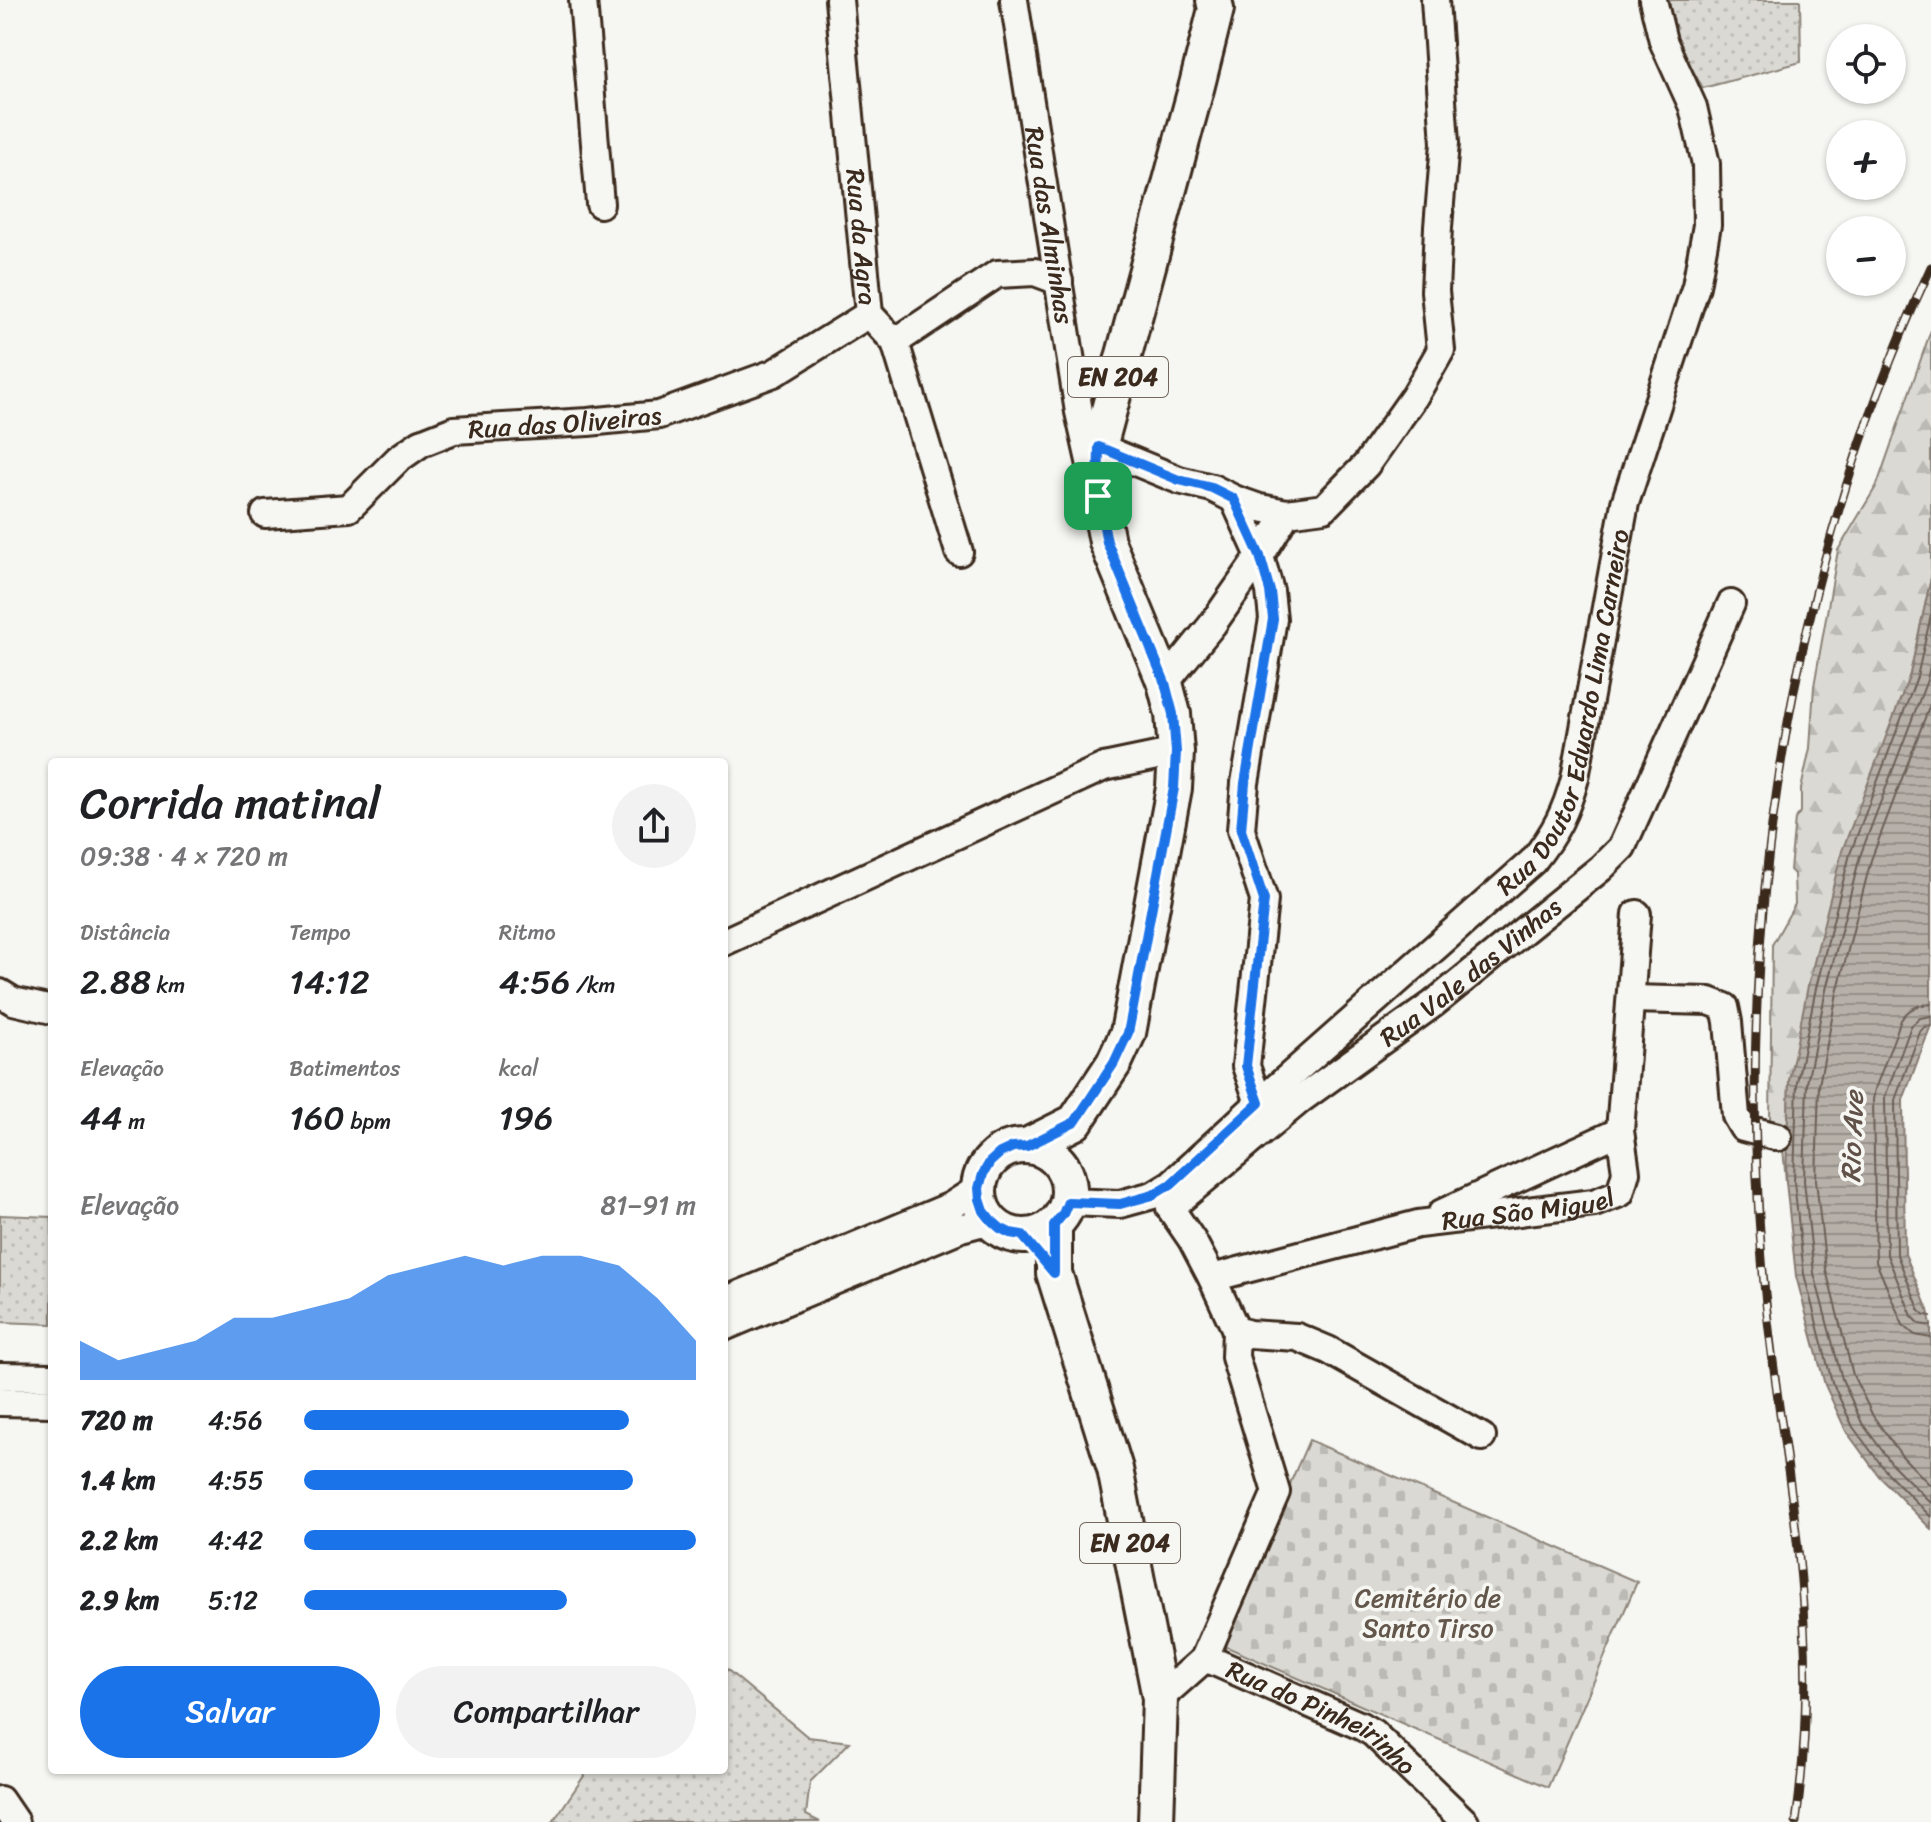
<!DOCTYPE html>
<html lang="pt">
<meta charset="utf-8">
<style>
body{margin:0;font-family:Sriracha,sans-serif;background:#f2f2f2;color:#202124;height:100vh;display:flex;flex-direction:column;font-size:30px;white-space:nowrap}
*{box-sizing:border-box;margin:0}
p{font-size:26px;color:#757577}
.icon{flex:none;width:44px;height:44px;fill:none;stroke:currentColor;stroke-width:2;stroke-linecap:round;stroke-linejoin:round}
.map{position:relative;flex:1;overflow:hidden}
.details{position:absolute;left:48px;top:758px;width:680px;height:1016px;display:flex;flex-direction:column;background:#fff;border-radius:8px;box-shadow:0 2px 6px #0004}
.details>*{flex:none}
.buttons{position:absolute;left:1826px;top:24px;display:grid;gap:16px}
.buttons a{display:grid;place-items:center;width:80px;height:80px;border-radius:50%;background:#fff;box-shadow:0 2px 6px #0004;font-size:40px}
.pin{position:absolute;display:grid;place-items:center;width:68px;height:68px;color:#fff;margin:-34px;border-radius:16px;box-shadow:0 4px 12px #0006}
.round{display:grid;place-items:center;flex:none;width:84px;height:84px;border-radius:42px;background:#f2f2f2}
.summary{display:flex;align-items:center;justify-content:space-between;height:136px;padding:0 32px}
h1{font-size:44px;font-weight:600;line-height:60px}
.metrics{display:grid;grid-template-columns:repeat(3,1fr);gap:12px;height:136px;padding:8px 32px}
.metrics div{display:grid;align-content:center}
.metrics b{font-size:34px;font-weight:600}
.metrics small{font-size:22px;font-weight:400}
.metrics p{font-size:22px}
.chart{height:224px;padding:16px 32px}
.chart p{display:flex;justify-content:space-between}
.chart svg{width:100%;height:144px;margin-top:8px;fill:#1a73e8;opacity:.7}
.cta{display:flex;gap:16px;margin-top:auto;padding:16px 32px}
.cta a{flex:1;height:92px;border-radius:48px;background:#1a73e8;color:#fff;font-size:32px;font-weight:600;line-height:92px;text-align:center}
.cta a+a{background:#f2f2f2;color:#202124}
ul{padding:0 32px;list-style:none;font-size:26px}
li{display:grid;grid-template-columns:128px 96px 1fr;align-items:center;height:60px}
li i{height:20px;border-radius:10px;background:#1a73e8}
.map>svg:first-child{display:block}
.grass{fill:url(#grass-dots);stroke:#8a8278;stroke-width:2}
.forest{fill:url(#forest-firs);stroke:#8a8278;stroke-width:2}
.cemetery{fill:url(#cemetery-stones);stroke:#8a8278;stroke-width:2}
.water{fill:url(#water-rules);stroke:#857a71;stroke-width:2}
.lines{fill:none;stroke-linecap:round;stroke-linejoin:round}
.shore{stroke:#6c6056;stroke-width:2}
.minor-casing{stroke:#3b2a1e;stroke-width:32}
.major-casing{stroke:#3b2a1e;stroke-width:40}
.minor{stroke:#f6f6f2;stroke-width:26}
.major{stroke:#f6f6f2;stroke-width:34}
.rail-casing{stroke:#3b2a1e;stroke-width:9}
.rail{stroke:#f6f6f2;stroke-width:6;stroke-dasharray:18;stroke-linecap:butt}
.route-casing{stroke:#fff;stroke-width:16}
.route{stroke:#1a73e8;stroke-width:10}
.labels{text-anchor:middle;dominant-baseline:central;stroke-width:7;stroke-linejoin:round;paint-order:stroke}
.shield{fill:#f6f6f2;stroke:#73675e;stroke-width:2}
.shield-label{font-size:24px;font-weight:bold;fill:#3b2a1e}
.street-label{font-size:26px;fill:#3b2a1e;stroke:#f6f6f2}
.park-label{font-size:26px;fill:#63564b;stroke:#f6f6f2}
.water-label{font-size:28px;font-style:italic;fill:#605248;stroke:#f6f6f2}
</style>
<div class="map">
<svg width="1931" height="1822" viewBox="0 0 1931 1822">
<defs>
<pattern id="grass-dots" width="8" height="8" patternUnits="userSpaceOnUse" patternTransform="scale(2)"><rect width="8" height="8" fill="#dad9d3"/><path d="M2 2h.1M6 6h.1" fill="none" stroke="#bcbab5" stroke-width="1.8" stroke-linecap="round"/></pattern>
<pattern id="forest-firs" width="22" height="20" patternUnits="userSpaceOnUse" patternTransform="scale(2)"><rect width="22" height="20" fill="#dad9d3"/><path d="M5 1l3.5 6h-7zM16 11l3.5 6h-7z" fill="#bcbab5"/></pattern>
<pattern id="cemetery-stones" width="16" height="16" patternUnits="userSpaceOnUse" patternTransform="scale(2)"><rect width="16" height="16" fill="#dad9d3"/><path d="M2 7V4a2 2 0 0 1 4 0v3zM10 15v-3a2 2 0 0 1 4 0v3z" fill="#bcbab5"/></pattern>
<pattern id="water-rules" width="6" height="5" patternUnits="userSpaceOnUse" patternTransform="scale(2)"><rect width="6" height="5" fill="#b6b0a9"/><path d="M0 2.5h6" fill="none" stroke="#958f89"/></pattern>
</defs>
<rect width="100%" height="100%" fill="#f6f6f2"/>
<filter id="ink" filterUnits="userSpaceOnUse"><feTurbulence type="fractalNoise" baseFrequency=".0125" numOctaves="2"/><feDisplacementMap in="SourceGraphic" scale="16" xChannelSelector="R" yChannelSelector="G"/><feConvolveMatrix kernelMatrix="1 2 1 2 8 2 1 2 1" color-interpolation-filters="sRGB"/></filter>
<g filter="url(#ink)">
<g class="grass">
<path d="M 1666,0 L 1800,0 L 1801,62 L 1703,88 C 1685,58 1672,35 1666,0 Z"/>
<polygon points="0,1215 52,1217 52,1324 0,1322"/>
<polygon points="724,1667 808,1737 850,1742 810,1782 806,1815 820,1822 553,1822 588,1770 724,1770"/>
</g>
<polygon class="forest" points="1931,330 1931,578 1910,674 1789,1081 1786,1182 1783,1148 1770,1122 1772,945 1795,904 1794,874 1790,870 1795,819 1801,812 1801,789 1810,748 1814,686 1838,550 1877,485"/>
<polygon class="cemetery" points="1309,1440 1637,1582 1548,1787 1220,1644"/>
<polygon class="water" points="1931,578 1931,1025 1903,1100 1905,1254 1928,1310 1931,1324 1931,1529 1879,1476 1846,1431 1825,1385 1796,1276 1786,1182 1789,1081 1808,986 1842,851 1910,674"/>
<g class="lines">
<g class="shore">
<polyline points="1931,615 1917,677 1850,854 1816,988 1797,1082 1794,1181 1804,1274 1832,1382 1853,1427 1885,1470 1931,1517"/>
<polyline points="1931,661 1927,680 1860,856 1826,990 1807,1083 1804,1181 1814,1273 1842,1379 1862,1423 1892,1464 1931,1503"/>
<polyline points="1931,702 1871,860 1837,993 1819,1085 1816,1180 1826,1270 1853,1375 1873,1416 1902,1456 1931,1486"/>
<path d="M 1931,1004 C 1918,1004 1908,1009 1901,1020 L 1875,1089 L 1873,1100 L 1876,1262 L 1903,1325 L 1915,1335 L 1931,1338"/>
<polyline points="1931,1016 1920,1018 1911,1026 1885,1097 1887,1255 1912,1316 1920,1324 1931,1326"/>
<polyline points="1931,1026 1924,1027 1920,1032 1895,1100 1897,1255 1920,1311 1925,1315 1931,1316"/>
</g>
<defs>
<g id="minor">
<polyline points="583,0 600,204"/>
<path id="s1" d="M 839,0 L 869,314 L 895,342 L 959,552"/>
<path id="s2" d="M 1014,0 L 1079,412 L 1092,470"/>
<polyline points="895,342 997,274 1035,272 1059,281"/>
<polyline points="1099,447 1179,480 1212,488 1234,499 1260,508 1287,513"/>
<polyline points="1234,499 1260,556 1270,591 1273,619 1245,783 1241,830 1264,900 1246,1066 1259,1103"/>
<path id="s3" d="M 265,514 L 349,508 L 398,459 L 421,443 L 454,430 L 588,422 L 659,415 L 774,373 L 869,314"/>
<polyline points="1165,683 1212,625 1260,556 1287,513 1324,508 1366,465 1414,397 1441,350 1435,291 1438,227 1445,143 1435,0"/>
<polyline points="724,942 1104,767 1176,752"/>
<polyline points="0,993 13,1001 52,1010"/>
<polyline points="1631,999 1709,1001 1725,1007 1728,1022 1736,1116 1743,1128 1778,1137"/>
<path id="s4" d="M 1068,1202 L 1120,1204 L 1153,1195 L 1171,1184 L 1259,1103 L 1533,861 C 1555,833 1566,812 1575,778 L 1625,503 L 1696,286 L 1707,225 L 1706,164 L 1693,107 L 1663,41 L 1653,0"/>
<polyline points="1442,1213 1620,1131"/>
<path id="s5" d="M 1212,1278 L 1418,1224 L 1594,1203 L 1620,1193 L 1626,1172 L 1620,1131 L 1637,914"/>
<polyline points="724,1301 951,1206 979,1188"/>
<polyline points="724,1327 961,1228 991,1220"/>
<polyline points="1236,1330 1249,1334 1297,1337 1328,1350 1482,1437"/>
<polyline points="0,1376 52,1377"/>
<polyline points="0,1402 52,1403"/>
<path id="s6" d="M 1204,1659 L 1215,1662 L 1361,1726 L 1373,1733 L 1465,1822"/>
<path id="s7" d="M 1160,1698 L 1204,1659 L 1276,1492 L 1235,1357 L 1236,1330 L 1212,1278 L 1192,1240 L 1170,1208 L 1301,1099 L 1433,1004 L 1601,868 L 1622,847 L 1731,604"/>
<polyline points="0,1800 15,1822"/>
</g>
<g id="major">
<polyline points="1027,1146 1075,1122 1114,1063 1128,1033 1174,788 1176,752 1173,714 1165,683 1107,542 1098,496 1099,447 1197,85 1216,9 1214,0"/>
<circle cx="1024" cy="1191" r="45"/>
<polyline points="1054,1225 1054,1273 1115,1469 1160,1698 1156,1822"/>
</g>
</defs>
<use href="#minor" class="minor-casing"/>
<use href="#major" class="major-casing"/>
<use href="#minor" class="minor"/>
<use href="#major" class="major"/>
<defs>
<path id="rail" d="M 1796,1822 C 1805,1756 1808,1690 1804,1624 C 1798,1502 1771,1382 1762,1260 C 1735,923 1788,575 1931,267"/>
</defs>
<use href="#rail" class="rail-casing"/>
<use href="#rail" class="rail"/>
</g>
</g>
<g class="lines" filter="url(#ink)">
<defs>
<polygon id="route" points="1099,447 1179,480 1212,488 1234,499 1260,556 1270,591 1273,619 1245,783 1241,830 1264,900 1246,1066 1259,1103 1171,1184 1153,1195 1120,1204 1068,1202 1063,1214 1054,1225 1054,1273 1022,1235 1010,1233 1000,1228 991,1220 984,1211 980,1199 979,1188 983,1174 990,1162 1000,1153 1013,1147 1027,1146 1075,1122 1114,1063 1128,1033 1131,1018 1174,788 1176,752 1173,714 1165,683 1107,542 1098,496"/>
</defs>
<use href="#route" class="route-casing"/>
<use href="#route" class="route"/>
</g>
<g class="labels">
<g class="shield">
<rect x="1068" y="357" width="100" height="40" rx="6"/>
<rect x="1080" y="1523" width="100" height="40" rx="6"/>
</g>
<g class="shield-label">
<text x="1118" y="377">EN 204</text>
<text x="1130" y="1543">EN 204</text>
</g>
<g class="street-label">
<text stroke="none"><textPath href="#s2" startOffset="228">Rua das Alminhas</textPath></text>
<text stroke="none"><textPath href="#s1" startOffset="238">Rua da Agra</textPath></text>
<text stroke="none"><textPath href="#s3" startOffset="328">Rua das Oliveiras</textPath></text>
<text stroke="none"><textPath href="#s4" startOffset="744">Rua Doutor Eduardo Lima Carneiro</textPath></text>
<text stroke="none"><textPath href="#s7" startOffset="930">Rua Vale das Vinhas</textPath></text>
<text stroke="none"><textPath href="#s5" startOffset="324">Rua São Miguel</textPath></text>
<text stroke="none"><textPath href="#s6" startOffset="132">Rua do Pinheirinho</textPath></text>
</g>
<g class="park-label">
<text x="1428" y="1598">Cemitério de<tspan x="1428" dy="30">Santo Tirso</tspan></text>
</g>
<g class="water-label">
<text transform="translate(1852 1137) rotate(-88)">Rio Ave</text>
</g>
</g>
</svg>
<div class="buttons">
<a><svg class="icon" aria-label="locate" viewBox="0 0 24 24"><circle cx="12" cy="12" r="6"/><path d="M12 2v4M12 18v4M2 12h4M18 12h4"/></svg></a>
<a>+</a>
<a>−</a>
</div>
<div class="pin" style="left:1098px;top:496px;background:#1e9e55"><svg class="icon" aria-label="arrive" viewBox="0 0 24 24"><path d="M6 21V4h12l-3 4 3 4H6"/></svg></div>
<section class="details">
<div class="summary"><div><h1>Corrida matinal</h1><p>09:38 · 4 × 720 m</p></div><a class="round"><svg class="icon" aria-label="share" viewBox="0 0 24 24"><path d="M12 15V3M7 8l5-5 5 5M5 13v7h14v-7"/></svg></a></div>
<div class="metrics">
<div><p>Distância</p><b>2.88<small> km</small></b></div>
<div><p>Tempo</p><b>14:12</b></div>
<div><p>Ritmo</p><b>4:56<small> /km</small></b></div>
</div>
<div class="metrics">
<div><p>Elevação</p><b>44<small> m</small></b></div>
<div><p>Batimentos</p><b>160<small> bpm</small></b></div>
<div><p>kcal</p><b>196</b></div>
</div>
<div class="chart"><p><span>Elevação</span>81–91 m</p>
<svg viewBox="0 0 160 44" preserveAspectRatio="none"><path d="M0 44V32L10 38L20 35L30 32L40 25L50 25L60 22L70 19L80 12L90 9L100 6L110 9L120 6L130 6L140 9L150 19L160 32V44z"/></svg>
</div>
<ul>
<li><b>720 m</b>4:56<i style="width:83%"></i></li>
<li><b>1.4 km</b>4:55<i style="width:84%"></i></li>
<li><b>2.2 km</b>4:42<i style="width:100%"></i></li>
<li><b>2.9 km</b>5:12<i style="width:67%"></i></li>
</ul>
<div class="cta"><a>Salvar</a><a>Compartilhar</a></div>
</section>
</div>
